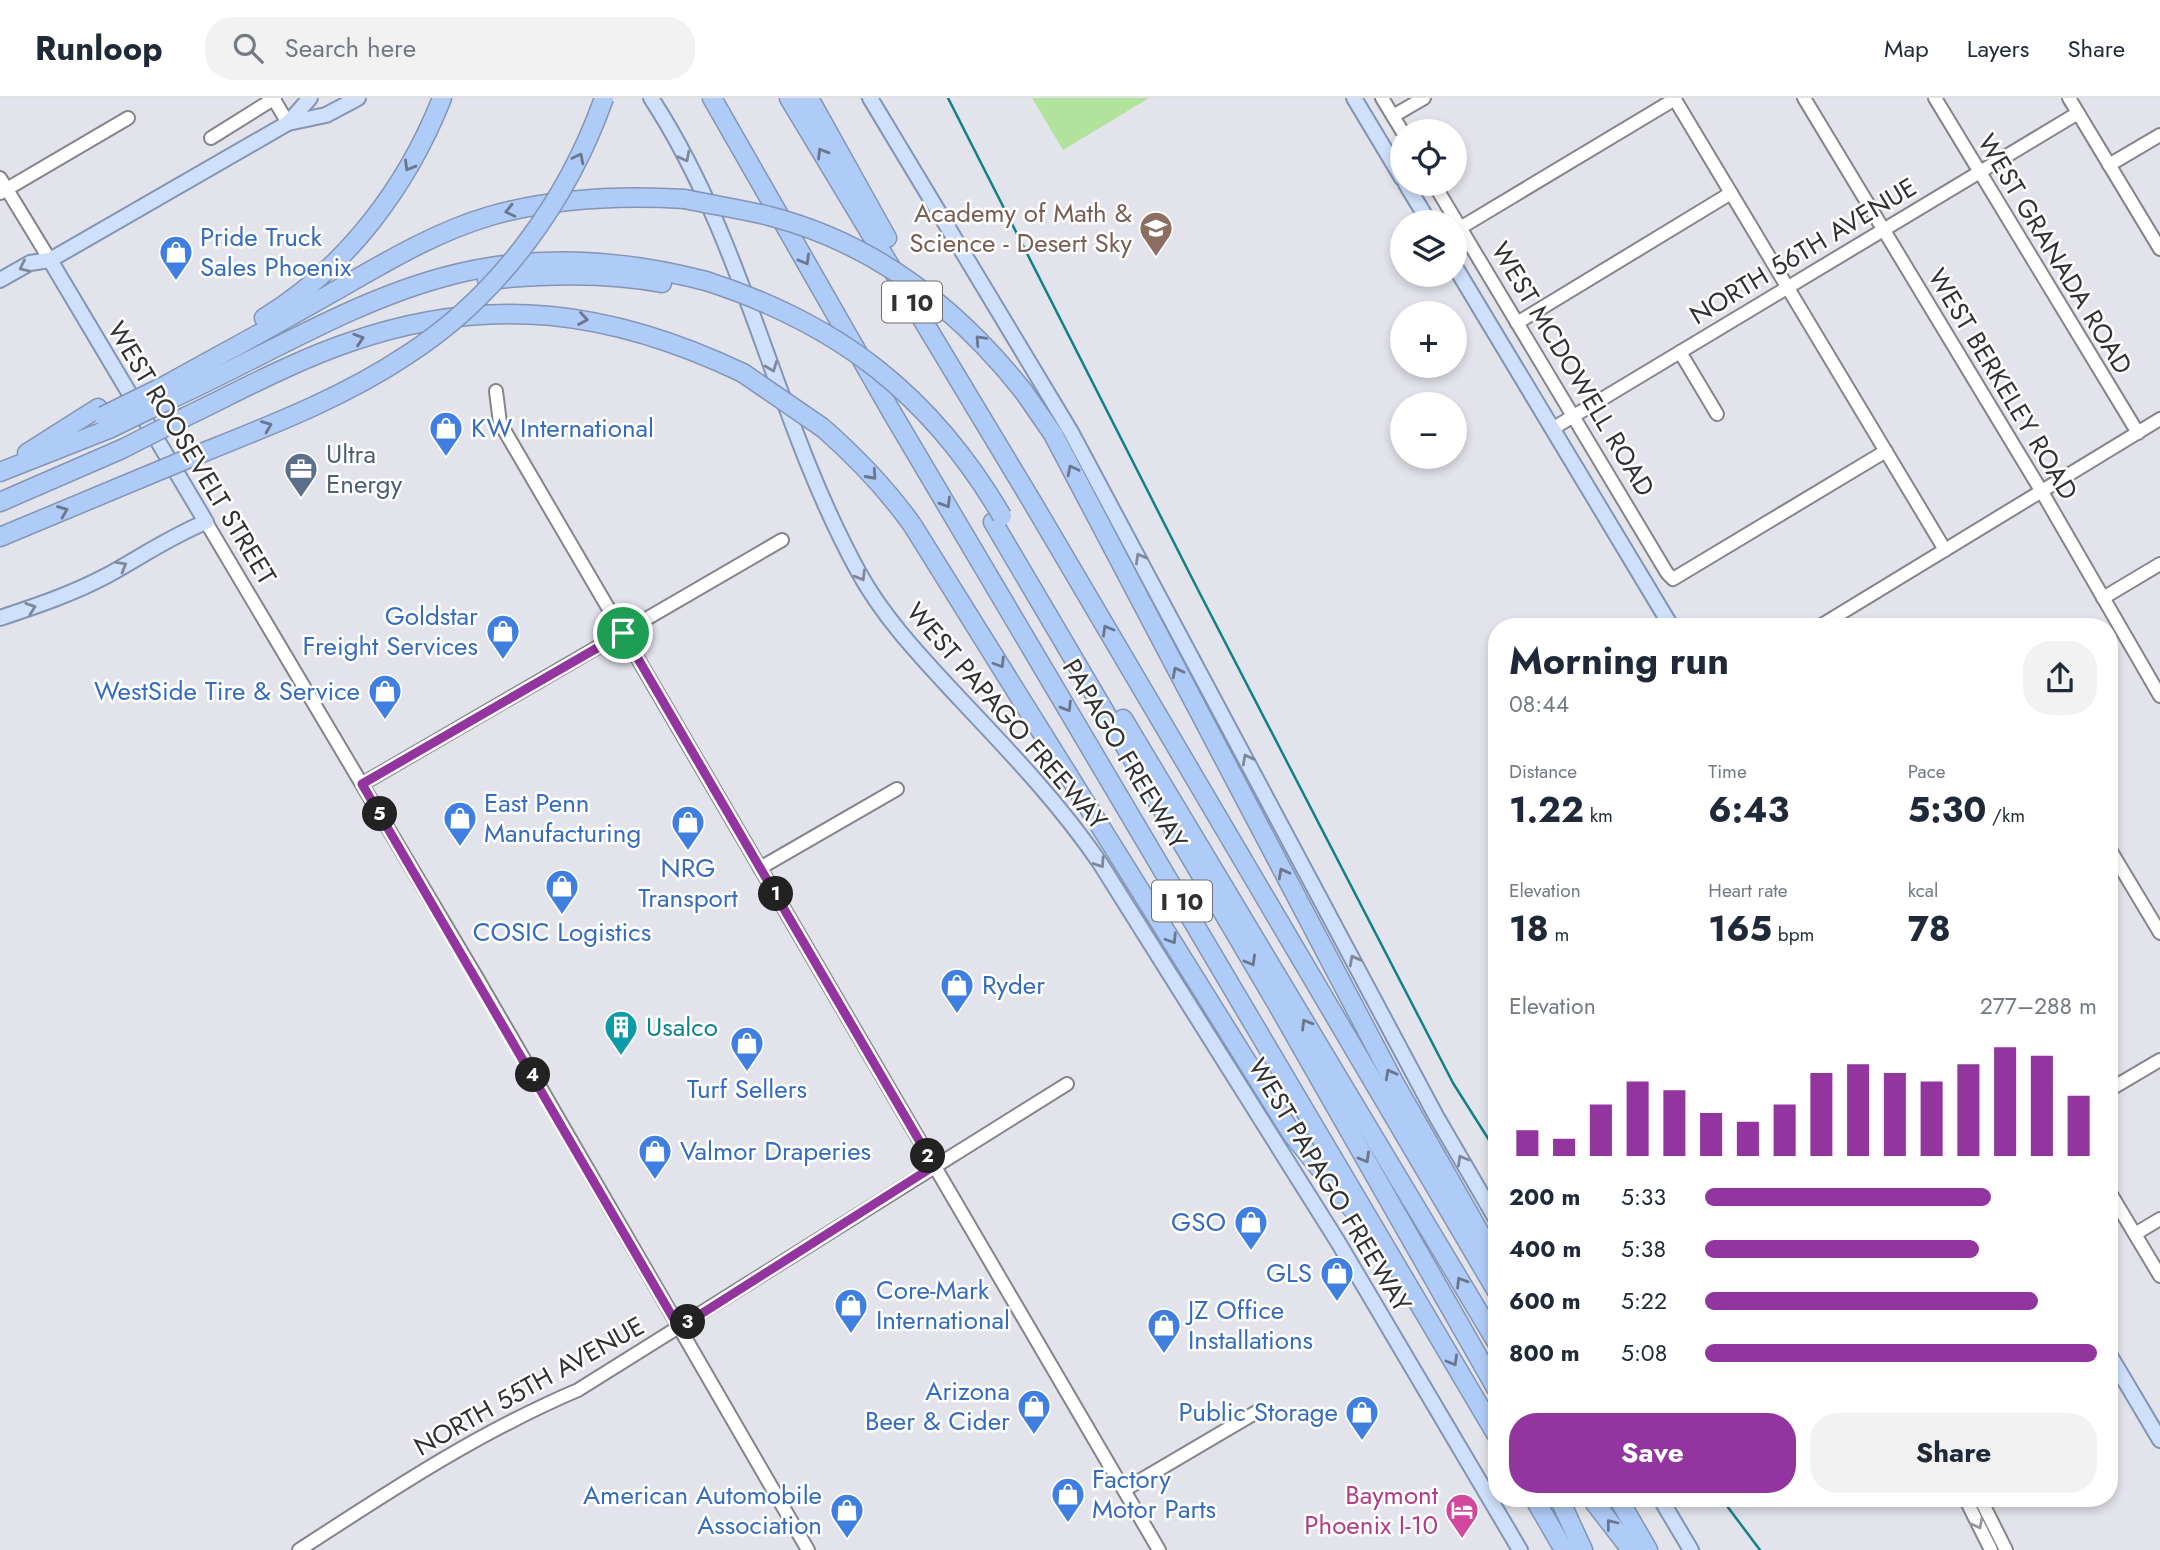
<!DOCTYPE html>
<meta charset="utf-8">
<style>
body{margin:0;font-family:Jost,sans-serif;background:#f2f2f3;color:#1f2937;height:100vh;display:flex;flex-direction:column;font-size:26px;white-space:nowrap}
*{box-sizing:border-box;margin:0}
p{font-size:23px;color:#747a83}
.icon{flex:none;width:38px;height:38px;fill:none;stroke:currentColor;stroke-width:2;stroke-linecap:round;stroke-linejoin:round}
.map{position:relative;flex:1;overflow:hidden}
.details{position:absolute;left:1488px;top:520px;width:630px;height:889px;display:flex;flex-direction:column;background:#fff;border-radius:28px;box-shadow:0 4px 10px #0003}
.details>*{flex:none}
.buttons{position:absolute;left:1390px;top:21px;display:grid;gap:14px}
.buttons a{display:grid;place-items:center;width:77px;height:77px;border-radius:50%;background:#fff;box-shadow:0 4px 10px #0003;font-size:35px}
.pin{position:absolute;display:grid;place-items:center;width:60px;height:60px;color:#fff;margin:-30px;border:4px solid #fff;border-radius:50%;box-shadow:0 2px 7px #0007}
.km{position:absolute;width:35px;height:35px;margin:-18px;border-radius:50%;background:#222;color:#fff;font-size:19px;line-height:35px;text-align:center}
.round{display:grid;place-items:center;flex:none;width:74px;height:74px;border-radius:28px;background:#f2f2f3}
.headline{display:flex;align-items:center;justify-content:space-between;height:119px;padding:0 21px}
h1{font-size:38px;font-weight:700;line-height:52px}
.metrics{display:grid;grid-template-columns:repeat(3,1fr);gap:10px;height:119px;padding:7px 21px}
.metrics div{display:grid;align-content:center}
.metrics b{font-size:35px;font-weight:700}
.metrics small{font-size:19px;font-weight:400}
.metrics p{font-size:19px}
.chart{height:196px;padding:14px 21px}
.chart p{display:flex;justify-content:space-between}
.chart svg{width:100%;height:126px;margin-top:7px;stroke:#93359f;stroke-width:6}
.primary-button{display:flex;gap:14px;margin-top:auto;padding:14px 21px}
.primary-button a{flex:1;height:80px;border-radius:28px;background:#93359f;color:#fff;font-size:28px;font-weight:700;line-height:80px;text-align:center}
.primary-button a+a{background:#f2f2f3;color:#1f2937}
ul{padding:0 21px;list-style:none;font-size:23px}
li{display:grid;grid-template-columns:112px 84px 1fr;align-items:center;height:52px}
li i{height:18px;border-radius:9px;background:#93359f}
header{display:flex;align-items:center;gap:42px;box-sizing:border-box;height:98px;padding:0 35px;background:#fff;border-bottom:2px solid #e0e1e3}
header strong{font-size:33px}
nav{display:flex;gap:38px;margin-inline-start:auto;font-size:24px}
.search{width:490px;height:63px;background:#f2f2f3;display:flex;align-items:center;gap:18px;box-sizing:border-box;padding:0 24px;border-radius:28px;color:#747a83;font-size:26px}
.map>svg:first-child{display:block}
.green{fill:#b1e39d}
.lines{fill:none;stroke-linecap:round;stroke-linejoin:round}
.stream{stroke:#138085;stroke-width:2.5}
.minor-casing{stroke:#84858b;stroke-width:16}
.major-casing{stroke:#8395b3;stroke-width:18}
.highway-casing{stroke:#8395b3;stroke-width:21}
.minor{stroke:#fff;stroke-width:12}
.major{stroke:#cfe0fb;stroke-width:14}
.highway{stroke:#afcbf8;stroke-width:18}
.highway-bridge-casing{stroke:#8395b3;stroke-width:21;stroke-linecap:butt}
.highway-bridge{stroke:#afcbf8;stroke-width:18}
.oneway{stroke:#6a768c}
.oneway2{stroke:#808898}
.oneway3{stroke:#98989a}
.route-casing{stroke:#fff;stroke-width:14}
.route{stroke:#93359f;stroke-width:9}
.labels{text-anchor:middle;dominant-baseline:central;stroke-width:5;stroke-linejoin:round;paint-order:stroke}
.shield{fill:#fff;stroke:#6f6f71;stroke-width:2}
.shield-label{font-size:24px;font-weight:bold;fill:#313134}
.education-label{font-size:26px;fill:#785e54;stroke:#fff;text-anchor:end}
.shop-label{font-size:26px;fill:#366cbe;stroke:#fff;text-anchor:start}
.street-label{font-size:26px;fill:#313134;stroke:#fff}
.service-label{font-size:26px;fill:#4e5e75;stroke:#fff;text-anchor:start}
.culture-label{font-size:26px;fill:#0d838f;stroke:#fff;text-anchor:start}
.hotel-label{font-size:26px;fill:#b23c85;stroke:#fff;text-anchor:end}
</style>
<header>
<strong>Runloop</strong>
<div class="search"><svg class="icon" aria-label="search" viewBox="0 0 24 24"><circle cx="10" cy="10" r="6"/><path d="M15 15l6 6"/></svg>Search here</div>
<nav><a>Map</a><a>Layers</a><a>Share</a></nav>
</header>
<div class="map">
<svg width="2160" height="1452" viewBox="0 0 2160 1452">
<rect width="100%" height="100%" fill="#e3e4eb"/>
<polygon class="green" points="1032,0 1149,0 1063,52"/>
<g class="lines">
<g class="stream">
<polyline points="948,0 1195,486 1453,985 1496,1053"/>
<polyline points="1721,1400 1760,1452"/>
</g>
<defs>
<g id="minor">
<polyline points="273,0 288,25"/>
<polyline points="1382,0 1402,33"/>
<polyline points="1674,0 1945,452"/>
<polyline points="1804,0 2042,394 2160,598"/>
<polyline points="1935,0 2138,335"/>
<polyline points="2069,0 2160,151"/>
<polyline points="1393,18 1424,0"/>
<polyline points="211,40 275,0"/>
<polyline points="2109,67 2160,37"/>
<polyline points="0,80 50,162"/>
<polyline points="1434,86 1667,475 1673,481 1886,353"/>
<polyline points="0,95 128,20"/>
<polyline points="1460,130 1675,1"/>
<polyline points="1517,225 1731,95"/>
<polyline points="1680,254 1717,316"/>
<polyline points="496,293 500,325 1159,1452"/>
<polyline points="1552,331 2078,15"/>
<polyline points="206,424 477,880 808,1452"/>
<polyline points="2103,500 2160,466"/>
<polyline points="1820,528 2160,321"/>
<polyline points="362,686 782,442"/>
<polyline points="2109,750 2160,835"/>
<polyline points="760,770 897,691"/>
<polyline points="2109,992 2160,962"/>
<polyline points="2109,1093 2160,1178"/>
<polyline points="2135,1136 2160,1121"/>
<polyline points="1124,1392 1260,1312"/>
<polyline points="1965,1400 1991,1452"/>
<polyline points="1980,1400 2006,1452"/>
<path d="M 299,1452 C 390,1393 477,1335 578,1292 L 1067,986"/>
</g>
<g id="major">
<path d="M 651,0 C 746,145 775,322 858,473 C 884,521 923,561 960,601 C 1010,654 1059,705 1100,765 L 1338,1144 L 1520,1452"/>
<polyline points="870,0 1071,334 1436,1018 1496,1121"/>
<polyline points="1354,0 1402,80"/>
<polyline points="288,25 310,0"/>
<polyline points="1406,86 1429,124"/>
<polyline points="1454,167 1671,528"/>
<polyline points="0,182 30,165 50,162 288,25 326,17 358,0"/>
<path d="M 0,520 C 36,508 72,496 106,478 C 139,460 171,438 206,424 L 50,162"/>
<polyline points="2109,1256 2160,1342"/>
<polyline points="1660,1400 1691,1452"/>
</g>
<g id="highway">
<polyline points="712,0 891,313 1496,1336"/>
<polyline points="789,0 1034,407 1496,1192"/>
<polyline points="809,0 887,140"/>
<path d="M 487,182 C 544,176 606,174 662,185"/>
<path d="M 264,220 C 346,170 407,89 442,0"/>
<path d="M 166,287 C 220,257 274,228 328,197 C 381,167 432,135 490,118 C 553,100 619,97 685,101"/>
<polyline points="1024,294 1053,336 1395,986 1496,1163"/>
<path d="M 173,300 C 261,260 351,204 444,179 C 530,155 621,161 706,183"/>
<path d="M 185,319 C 239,293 294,263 350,244 C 490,195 613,213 743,275"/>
<path d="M 823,330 C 857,360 887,391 913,428 L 1292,1036 L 1354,1113"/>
<path d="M 204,354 C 274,326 344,299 407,257"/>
<polyline points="27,355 98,310"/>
<polyline points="0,374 109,331"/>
<polyline points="0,404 122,351"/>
<polyline points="993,424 1277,906 1496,1290"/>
<polyline points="0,439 139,381"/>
<polyline points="1123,621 1496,1243"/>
<polyline points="1534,1400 1564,1452"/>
<polyline points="1559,1400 1583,1452"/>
<polyline points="1591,1400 1631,1452"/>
<polyline points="1618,1400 1648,1452"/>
</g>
</defs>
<use href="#minor" class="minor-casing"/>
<use href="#major" class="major-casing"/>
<use href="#highway" class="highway-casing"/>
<use href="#minor" class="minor"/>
<use href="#major" class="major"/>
<use href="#highway" class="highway"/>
<defs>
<g id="highway-bridge">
<path d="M 685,101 C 712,107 741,111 769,118 C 875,145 957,209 1024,294"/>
<path d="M 706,183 C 839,226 931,297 1002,418"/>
<path d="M 407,257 C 499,198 568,102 604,0"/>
<polyline points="743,275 823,330"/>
<polyline points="103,318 166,287"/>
<polyline points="109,331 173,300"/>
<polyline points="122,351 185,319"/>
<polyline points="139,381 204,354"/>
</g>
</defs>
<use href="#highway-bridge" class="highway-bridge-casing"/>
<use href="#highway-bridge" class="highway-bridge"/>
</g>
<defs><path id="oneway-chevron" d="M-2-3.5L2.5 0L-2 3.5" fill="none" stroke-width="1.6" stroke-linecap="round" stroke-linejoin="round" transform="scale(1.75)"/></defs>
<g class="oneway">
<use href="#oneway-chevron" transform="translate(822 55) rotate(-121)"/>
<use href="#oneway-chevron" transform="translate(579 60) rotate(-63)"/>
<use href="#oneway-chevron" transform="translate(409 68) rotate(121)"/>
<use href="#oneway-chevron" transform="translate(510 113) rotate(167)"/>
<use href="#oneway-chevron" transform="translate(805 162) rotate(60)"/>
<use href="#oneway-chevron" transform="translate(583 221) rotate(9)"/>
<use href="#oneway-chevron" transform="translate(359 241) rotate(-18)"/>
<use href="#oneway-chevron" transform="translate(980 242) rotate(-133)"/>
<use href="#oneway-chevron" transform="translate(267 328) rotate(-22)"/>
<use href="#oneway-chevron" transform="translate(1072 372) rotate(-117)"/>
<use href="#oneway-chevron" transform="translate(872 377) rotate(48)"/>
<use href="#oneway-chevron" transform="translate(946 405) rotate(59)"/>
<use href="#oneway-chevron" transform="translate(63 413) rotate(-22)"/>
<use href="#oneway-chevron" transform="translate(1107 532) rotate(-120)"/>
<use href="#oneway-chevron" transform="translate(1000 565) rotate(58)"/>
<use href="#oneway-chevron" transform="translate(1177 574) rotate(-117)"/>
<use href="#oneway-chevron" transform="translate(1067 609) rotate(59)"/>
<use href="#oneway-chevron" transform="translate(1283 775) rotate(-118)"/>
<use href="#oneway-chevron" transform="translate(1172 841) rotate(58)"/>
<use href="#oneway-chevron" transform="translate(1251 863) rotate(60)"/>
<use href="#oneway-chevron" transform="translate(1306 926) rotate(-121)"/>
<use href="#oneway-chevron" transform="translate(1390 976) rotate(-118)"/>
<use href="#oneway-chevron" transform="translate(1365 1060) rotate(60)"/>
<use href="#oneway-chevron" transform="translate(1461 1184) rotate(-121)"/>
<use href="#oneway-chevron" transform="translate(1453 1263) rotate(60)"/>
<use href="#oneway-chevron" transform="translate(1611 1426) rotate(-128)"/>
</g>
<g class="oneway2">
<use href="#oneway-chevron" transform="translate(685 59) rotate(63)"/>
<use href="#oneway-chevron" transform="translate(24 169) rotate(155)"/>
<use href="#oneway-chevron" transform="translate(772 269) rotate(69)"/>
<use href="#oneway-chevron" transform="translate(1140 460) rotate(-119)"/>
<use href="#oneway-chevron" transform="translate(122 468) rotate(-30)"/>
<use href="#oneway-chevron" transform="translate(861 478) rotate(59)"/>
<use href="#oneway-chevron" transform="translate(31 510) rotate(-19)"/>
<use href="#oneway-chevron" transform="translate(1247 661) rotate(-118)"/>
<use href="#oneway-chevron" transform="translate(1100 765) rotate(56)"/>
<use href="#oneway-chevron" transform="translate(1354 862) rotate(-118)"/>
<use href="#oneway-chevron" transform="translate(1462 1062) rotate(-120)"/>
</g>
<use class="oneway3" href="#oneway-chevron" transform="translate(1978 1426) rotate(63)"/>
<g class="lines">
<defs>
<polygon id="route" points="623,535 934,1068 679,1230 362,686"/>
</defs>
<use href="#route" class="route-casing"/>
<use href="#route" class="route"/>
</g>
<defs>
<symbol id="school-pin" viewBox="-11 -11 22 30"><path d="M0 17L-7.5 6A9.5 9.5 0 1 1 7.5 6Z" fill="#8d6e63" stroke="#fff"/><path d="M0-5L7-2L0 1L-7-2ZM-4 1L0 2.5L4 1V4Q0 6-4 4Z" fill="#fff"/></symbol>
<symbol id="shop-pin" viewBox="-11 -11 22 30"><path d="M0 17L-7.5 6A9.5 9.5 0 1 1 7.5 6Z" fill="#3f7fe0" stroke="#fff"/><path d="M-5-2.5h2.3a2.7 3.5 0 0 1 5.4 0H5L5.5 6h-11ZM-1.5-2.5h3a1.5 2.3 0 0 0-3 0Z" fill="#fff"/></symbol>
<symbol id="office-pin" viewBox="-11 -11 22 30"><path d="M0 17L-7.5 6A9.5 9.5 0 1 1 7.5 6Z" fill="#5c6f8a" stroke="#fff"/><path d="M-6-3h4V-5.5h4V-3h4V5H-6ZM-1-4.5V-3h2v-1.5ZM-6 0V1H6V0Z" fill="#fff"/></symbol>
<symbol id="building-pin" viewBox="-11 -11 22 30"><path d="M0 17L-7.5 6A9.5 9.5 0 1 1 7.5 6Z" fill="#0f9aa8" stroke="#fff"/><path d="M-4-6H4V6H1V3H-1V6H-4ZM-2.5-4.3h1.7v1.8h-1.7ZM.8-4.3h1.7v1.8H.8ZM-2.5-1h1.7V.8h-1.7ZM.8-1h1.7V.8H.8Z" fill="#fff"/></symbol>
<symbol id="hotel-pin" viewBox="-11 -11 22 30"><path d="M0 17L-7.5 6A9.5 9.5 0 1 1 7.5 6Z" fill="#d1479c" stroke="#fff"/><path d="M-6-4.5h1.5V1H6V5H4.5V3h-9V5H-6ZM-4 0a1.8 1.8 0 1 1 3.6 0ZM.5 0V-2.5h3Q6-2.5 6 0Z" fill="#fff"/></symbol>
</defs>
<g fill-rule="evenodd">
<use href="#school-pin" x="1137" y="111" width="38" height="52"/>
<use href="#shop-pin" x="157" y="135" width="38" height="52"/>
<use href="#shop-pin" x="427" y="311" width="38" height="52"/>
<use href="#office-pin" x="282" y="352" width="38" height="52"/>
<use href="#shop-pin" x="484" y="514" width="38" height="52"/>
<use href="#shop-pin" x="366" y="574" width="38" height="52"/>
<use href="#shop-pin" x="441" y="701" width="38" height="52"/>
<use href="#shop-pin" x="669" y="705" width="38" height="52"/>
<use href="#shop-pin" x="543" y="769" width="38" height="52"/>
<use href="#shop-pin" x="938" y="868" width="38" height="52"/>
<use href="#building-pin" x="602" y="910" width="38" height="52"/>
<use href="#shop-pin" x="728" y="926" width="38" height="52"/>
<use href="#shop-pin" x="636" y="1034" width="38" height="52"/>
<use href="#shop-pin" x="1232" y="1105" width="38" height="52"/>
<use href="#shop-pin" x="1318" y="1156" width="38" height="52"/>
<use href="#shop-pin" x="832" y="1188" width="38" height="52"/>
<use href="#shop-pin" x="1145" y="1208" width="38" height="52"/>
<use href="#shop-pin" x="1015" y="1289" width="38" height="52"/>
<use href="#shop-pin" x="1343" y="1295" width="38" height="52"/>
<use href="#shop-pin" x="1049" y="1377" width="38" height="52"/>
<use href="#shop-pin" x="828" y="1393" width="38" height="52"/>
<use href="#hotel-pin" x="1443" y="1393" width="38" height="52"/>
</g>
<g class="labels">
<g class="shield">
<rect x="882" y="183.5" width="60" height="41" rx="5"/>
<rect x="1152" y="782.5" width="60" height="41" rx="5"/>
</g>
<g class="shield-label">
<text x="912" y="204">I 10</text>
<text x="1182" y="803">I 10</text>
</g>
<g class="education-label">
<text x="1132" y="115">Academy of Math &amp;<tspan x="1132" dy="30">Science - Desert Sky</tspan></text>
</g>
<g class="shop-label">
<text x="200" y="139">Pride Truck<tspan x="200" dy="30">Sales Phoenix</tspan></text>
<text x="471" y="330">KW International</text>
<text x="478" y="518" text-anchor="end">Goldstar<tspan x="478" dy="30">Freight Services</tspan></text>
<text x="360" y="593" text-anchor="end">WestSide Tire &amp; Service</text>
<text x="484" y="705">East Penn<tspan x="484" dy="30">Manufacturing</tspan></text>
<text x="688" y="770" text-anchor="middle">NRG<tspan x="688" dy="30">Transport</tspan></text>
<text x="562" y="834" text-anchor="middle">COSIC Logistics</text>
<text x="982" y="887">Ryder</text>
<text x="747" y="991" text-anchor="middle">Turf Sellers</text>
<text x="680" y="1053">Valmor Draperies</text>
<text x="1226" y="1124" text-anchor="end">GSO</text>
<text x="1312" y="1175" text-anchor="end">GLS</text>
<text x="876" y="1192">Core-Mark<tspan x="876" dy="30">International</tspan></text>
<text x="1188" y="1212">JZ Office<tspan x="1188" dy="30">Installations</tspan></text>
<text x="1010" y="1293" text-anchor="end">Arizona<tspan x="1010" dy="30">Beer &amp; Cider</tspan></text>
<text x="1338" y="1314" text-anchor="end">Public Storage</text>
<text x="1092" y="1381">Factory<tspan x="1092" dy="30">Motor Parts</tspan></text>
<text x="822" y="1397" text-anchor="end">American Automobile<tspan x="822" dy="30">Association</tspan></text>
</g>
<g class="street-label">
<text transform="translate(1803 153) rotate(-31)">NORTH 56TH AVENUE</text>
<text transform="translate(2055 156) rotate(59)">WEST GRANADA ROAD</text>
<text transform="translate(1573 271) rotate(59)">WEST MCDOWELL ROAD</text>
<text transform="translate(2003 286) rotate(59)">WEST BERKELEY ROAD</text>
<text transform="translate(192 355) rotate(59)">WEST ROOSEVELT STREET</text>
<text transform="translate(1007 618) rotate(49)">WEST PAPAGO FREEWAY</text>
<text transform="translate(1125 656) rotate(59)">PAPAGO FREEWAY</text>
<text transform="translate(1330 1087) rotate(59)">WEST PAPAGO FREEWAY</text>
<text transform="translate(529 1288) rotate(-29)">NORTH 55TH AVENUE</text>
</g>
<g class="service-label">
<text x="326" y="356">Ultra<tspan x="326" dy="30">Energy</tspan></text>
</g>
<g class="culture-label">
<text x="646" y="929">Usalco</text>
</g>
<g class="hotel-label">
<text x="1438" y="1397">Baymont<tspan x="1438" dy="30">Phoenix I-10</tspan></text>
</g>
</g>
</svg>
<div class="buttons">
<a><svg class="icon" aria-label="locate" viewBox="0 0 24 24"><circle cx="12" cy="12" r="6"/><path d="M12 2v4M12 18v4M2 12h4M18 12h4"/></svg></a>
<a><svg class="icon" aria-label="layers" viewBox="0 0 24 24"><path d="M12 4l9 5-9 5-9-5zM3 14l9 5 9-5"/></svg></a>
<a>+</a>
<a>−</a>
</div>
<div class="pin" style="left:623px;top:535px;background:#1e9e55"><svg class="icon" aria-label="arrive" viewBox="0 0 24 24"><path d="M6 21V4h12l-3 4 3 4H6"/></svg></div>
<b class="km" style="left:776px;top:796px">1</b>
<b class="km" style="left:928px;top:1058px">2</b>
<b class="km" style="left:688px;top:1224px">3</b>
<b class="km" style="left:533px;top:977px">4</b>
<b class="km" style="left:380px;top:716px">5</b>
<section class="details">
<div class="headline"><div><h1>Morning run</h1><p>08:44</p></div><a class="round"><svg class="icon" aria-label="share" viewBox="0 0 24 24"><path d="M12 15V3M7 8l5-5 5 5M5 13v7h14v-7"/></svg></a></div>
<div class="metrics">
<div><p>Distance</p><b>1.22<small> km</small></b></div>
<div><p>Time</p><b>6:43</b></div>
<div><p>Pace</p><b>5:30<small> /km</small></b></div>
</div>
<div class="metrics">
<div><p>Elevation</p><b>18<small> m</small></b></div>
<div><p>Heart rate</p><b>165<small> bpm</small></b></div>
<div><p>kcal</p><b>78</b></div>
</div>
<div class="chart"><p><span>Elevation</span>277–288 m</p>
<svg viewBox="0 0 160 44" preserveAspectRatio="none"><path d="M5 44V35M15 44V38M25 44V26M35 44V18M45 44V21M55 44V29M65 44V32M75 44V26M85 44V15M95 44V12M105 44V15M115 44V18M125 44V12M135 44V6M145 44V9M155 44V23"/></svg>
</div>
<ul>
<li><b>200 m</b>5:33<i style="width:73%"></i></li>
<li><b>400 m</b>5:38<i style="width:70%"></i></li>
<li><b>600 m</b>5:22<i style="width:85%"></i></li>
<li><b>800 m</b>5:08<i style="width:100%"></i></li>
</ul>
<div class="primary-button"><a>Save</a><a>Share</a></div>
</section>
</div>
